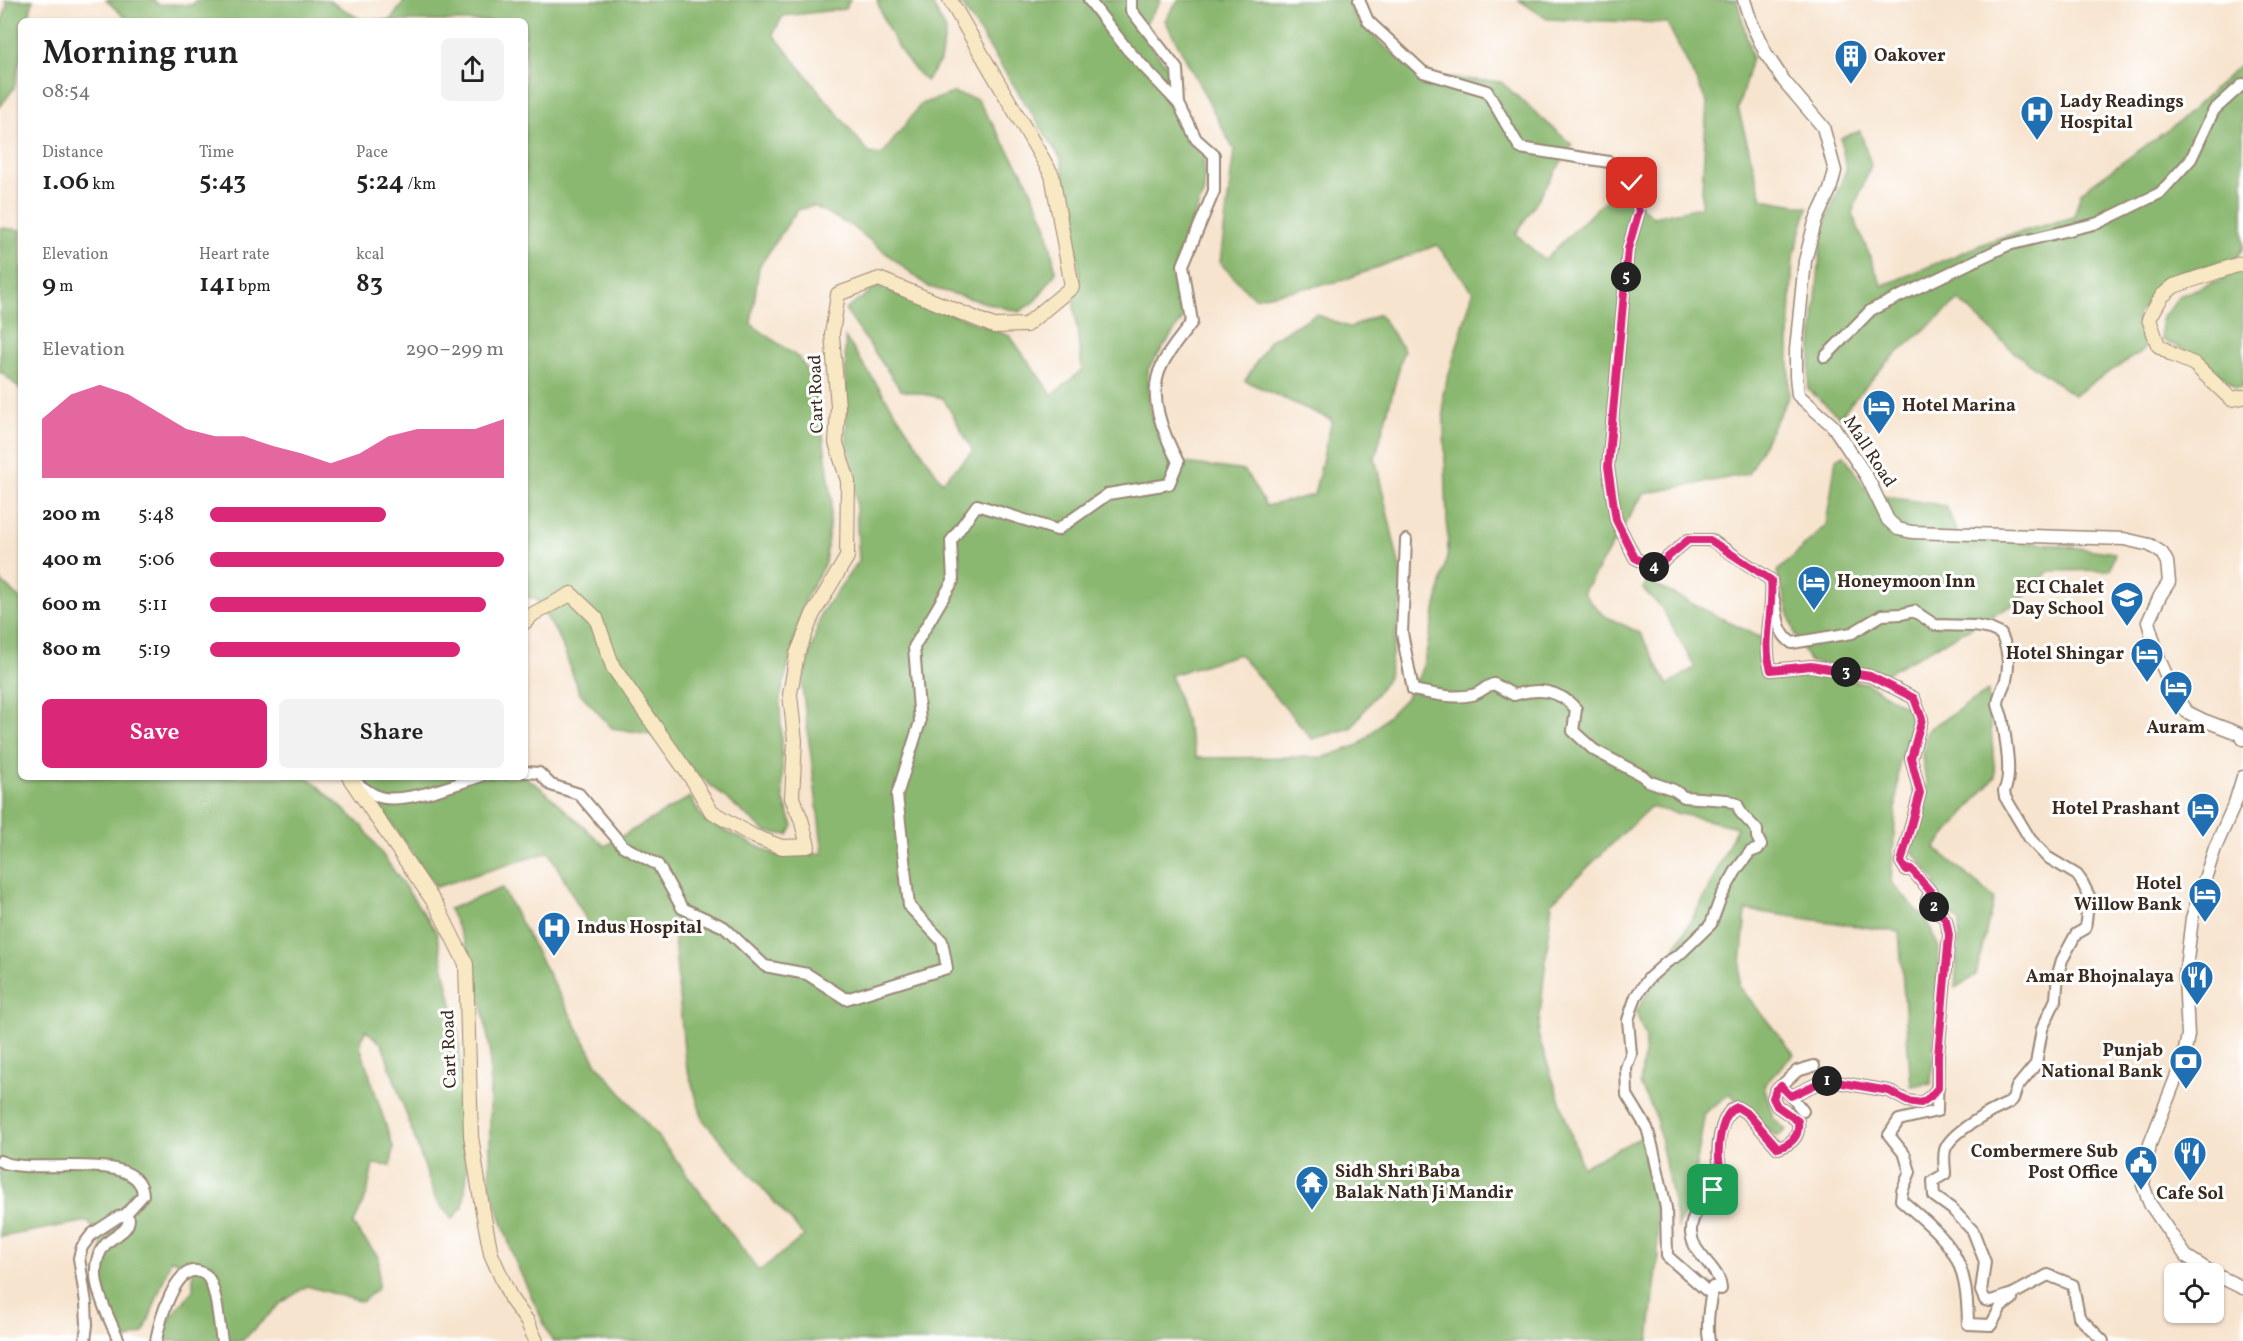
<!DOCTYPE html>
<meta charset="utf-8">
<style>
body{margin:0;font-family:Vollkorn,serif;background:#f2f2f2;color:#222;height:100vh;display:flex;flex-direction:column;font-size:22px;white-space:nowrap}
*{box-sizing:border-box;margin:0}
p{font-size:20px;color:#767676}
.icon{flex:none;width:33px;height:33px;fill:none;stroke:currentColor;stroke-width:2;stroke-linecap:round;stroke-linejoin:round}
.map{position:relative;flex:1;overflow:hidden}
.drawer{position:absolute;left:18px;top:18px;width:510px;height:762px;display:flex;flex-direction:column;background:#fff;border-radius:9px;box-shadow:0 2px 4px #0004}
.drawer>*{flex:none}
.tools{position:absolute;left:2164px;top:1263px;display:grid;gap:12px}
.tools a{display:grid;place-items:center;width:60px;height:60px;border-radius:9px;background:#fff;box-shadow:0 2px 4px #0004;font-size:30px}
.pin{position:absolute;display:grid;place-items:center;width:51px;height:51px;color:#fff;margin:-26px;border-radius:12px;box-shadow:0 3px 9px #0006}
.km{position:absolute;width:30px;height:30px;margin:-15px;border-radius:50%;background:#222;color:#fff;font-size:16px;line-height:30px;text-align:center}
.round{display:grid;place-items:center;flex:none;width:63px;height:63px;border-radius:9px;background:#f2f2f2}
.summary{display:flex;align-items:center;justify-content:space-between;height:102px;padding:0 24px}
h1{font-size:33px;font-weight:600;line-height:45px}
.metrics{display:grid;grid-template-columns:repeat(3,1fr);gap:9px;height:102px;padding:6px 24px}
.metrics div{display:grid;align-content:center}
.metrics b{font-size:26px;font-weight:600}
.metrics small{font-size:16px;font-weight:400}
.metrics p{font-size:16px}
.chart{height:168px;padding:12px 24px}
.chart p{display:flex;justify-content:space-between}
.chart svg{width:100%;height:108px;margin-top:6px;fill:#db2777;opacity:.7}
.action{display:flex;gap:12px;margin-top:auto;padding:12px 24px}
.action a{flex:1;height:69px;border-radius:9px;background:#db2777;color:#fff;font-size:24px;font-weight:600;line-height:69px;text-align:center}
.action a+a{background:#f2f2f2;color:#222}
ul{padding:0 24px;list-style:none;font-size:20px}
li{display:grid;grid-template-columns:96px 72px 1fr;align-items:center;height:45px}
li i{height:15px;border-radius:8px;background:#db2777}
.map>svg:first-child{display:block}
.forest{fill:#8bb871;stroke:#637148;stroke-width:1.5}
.lines{fill:none;stroke-linecap:round;stroke-linejoin:round}
.minor-casing{stroke:#998776;stroke-width:14}
.tertiary-casing{stroke:#998776;stroke-width:15}
.secondary-casing{stroke:#998776;stroke-width:16}
.minor{stroke:#fff;stroke-width:10}
.tertiary{stroke:#fff;stroke-width:12}
.secondary{stroke:#f8e8c3;stroke-width:14}
.route-casing{stroke:#fff;stroke-width:12}
.route{stroke:#db2777;stroke-width:8}
.labels{text-anchor:middle;dominant-baseline:central;stroke-width:6;stroke-linejoin:round;paint-order:stroke}
.poi-label{font-size:18px;font-weight:bold;fill:#3b2a1e;stroke:#fff;text-anchor:end}
.street-label{font-size:18px;fill:#3b2a1e;stroke:#fff}
</style>
<div class="map">
<svg width="2243" height="1341" viewBox="0 0 2243 1341">
<rect width="100%" height="100%" fill="#fff"/>
<filter id="ink" filterUnits="userSpaceOnUse"><feTurbulence type="fractalNoise" baseFrequency=".0167" numOctaves="2"/><feDisplacementMap in="SourceGraphic" scale="12" xChannelSelector="R" yChannelSelector="G"/><feConvolveMatrix kernelMatrix="1 2 1 2 8 2 1 2 1" color-interpolation-filters="sRGB"/></filter>
<filter id="wash" filterUnits="userSpaceOnUse"><feTurbulence type="fractalNoise" baseFrequency=".008" numOctaves="4" result="noise"/><feDisplacementMap in="SourceGraphic" scale="24" xChannelSelector="R" yChannelSelector="G"/><feGaussianBlur stdDeviation="1.35" result="paint"/><feColorMatrix in="noise" values="0 0 0 0 0 0 0 0 0 0 0 0 0 0 0 0 0 1.4 0 .05"/><feComposite in="paint" operator="in"/></filter>
<g filter="url(#wash)">
<rect width="100%" height="100%" fill="#f7e4cf"/>
<g class="forest">
<polygon points="5,0 33,0 28,21 21,21 21,55 14,88 0,107 0,28 7,5"/>
<polygon points="106,0 154,0 158,4 193,5 196,0 328,0 360,19 391,20 405,0 850,0 845,9 783,16 773,34 869,153 882,155 921,104 953,93 977,99 1025,177 1046,224 1056,273 1035,301 1019,312 929,287 853,227 814,206 797,210 759,267 751,324 800,359 816,387 832,500 825,563 804,601 780,699 783,798 793,826 788,835 766,832 650,734 612,728 579,692 560,639 535,598 525,597 525,21 129,21"/>
<path d="M 877,0 L 930,0 L 946,30 L 940,61 L 926,81 C 903,60 886,30 877,0 Z"/>
<polygon points="959,0 1161,0 1140,32 1170,70 1171,109 1188,143 1204,156 1204,192 1176,260 1182,320 1148,369 1150,409 1170,461 1245,471 1266,506 1314,495 1332,420 1245,381 1270,340 1316,314 1350,328 1379,314 1404,350 1375,458 1404,586 1388,678 1351,728 1312,739 1239,654 1171,675 1197,758 1325,757 1359,745 1405,699 1422,671 1448,552 1443,394 1473,292 1437,245 1341,281 1254,298 1220,263 1234,150 1165,20 1178,0 1346,0 1359,23 1418,76 1501,82 1572,145 1516,234 1544,260 1620,186 1653,217 1701,207 1707,102 1667,23 1547,19 1519,0 1737,0 1752,58 1738,108 1762,199 1808,207 1793,258 1789,337 1789,396 1748,474 1643,494 1583,593 1603,615 1640,633 1668,685 1695,667 1661,607 1643,589 1647,581 1761,638 1765,676 1814,674 1866,683 1908,708 1911,726 1899,763 1891,882 1927,921 1939,948 1931,1084 1911,1086 1899,932 1746,910 1739,986 1794,1054 1764,1085 1773,1118 1786,1130 1777,1137 1730,1094 1705,1112 1691,1198 1678,1227 1656,1117 1640,1084 1646,1038 1636,1012 1702,902 1737,827 1650,807 1552,902 1538,1035 1582,1167 1641,1137 1657,1218 1658,1260 1649,1341 552,1341 515,1261 490,1185 490,1049 474,962 449,909 502,888 597,1064 667,1148 759,1271 804,1236 703,1120 685,1061 673,927 594,934 549,852 436,887 359,777 525,777 540,787 605,846 690,797 704,821 778,856 823,853 802,685 821,613 859,561 854,468 847,445 845,337 942,482 973,451 943,398 901,390 845,310 878,286 1010,336 1052,395 1082,370 1073,297 1080,274 1061,159"/>
<polygon points="2243,55 2243,248 2236,258 2164,277 2137,316 2145,349 2074,395 2015,353 1959,300 1887,362 1839,417 1808,389 1822,231 1846,170 1841,138 1860,131 1871,165 1852,213 1882,286 1995,239 2074,217 2081,192 2180,121 2242,63"/>
<polygon points="0,228 21,230 21,390 3,373 0,373"/>
<polygon points="2243,270 2243,387 2236,388 2199,356 2162,340 2161,320 2179,296"/>
<polygon points="1844,455 1869,494 1946,506 1959,538 2049,544 2115,553 2110,570 2049,571 2022,600 1885,674 1866,669 1810,662 1795,635 1777,572 1826,525 1836,459"/>
<path d="M 0,580 L 21,600 L 21,777 L 308,777 L 363,827 L 436,931 L 458,1032 L 467,1174 L 463,1207 L 452,1219 L 436,1200 L 382,1044 L 365,1030 L 360,1046 L 393,1147 L 391,1166 L 373,1164 L 367,1194 L 353,1225 L 379,1258 L 378,1288 L 362,1302 L 307,1286 L 280,1304 L 242,1341 L 164,1341 L 164,1326 L 193,1290 L 193,1266 L 171,1259 L 144,1333 L 124,1341 C 110,1313 95,1275 102,1244 L 88,1221 L 0,1237 Z"/>
<polygon points="1988,691 1995,777 1935,848 1994,898 1976,975 1955,988 1960,922 1940,901 1934,879 1912,851 1927,787 1922,757 1927,730"/>
</g>
</g>
<g filter="url(#ink)">
<g class="lines">
<defs>
<g id="minor">
<polyline points="1089,0 1127,49 1179,104"/>
<path d="M 1359,0 L 1368,21 L 1423,72 L 1487,91 L 1520,148 L 1609,162 L 1632,183 L 1639,211 L 1628,249 L 1608,467 L 1616,520 L 1635,558 L 1655,568 L 1688,540 L 1711,540 L 1771,580 C 1774,610 1762,641 1771,670 L 1811,666 L 1870,676 L 1914,698 L 1922,719 L 1911,758 L 1920,793 L 1901,862 L 1906,870 L 1911,869 L 1931,892 L 1927,900 L 1946,920 L 1949,935 L 1938,1055 L 1937,1111 L 1899,1120 L 1889,1135 L 1905,1155 L 1910,1172 L 1902,1191 L 1901,1200 C 1951,1243 1967,1255 1968,1324 L 1991,1325 L 2001,1307 L 2012,1299 L 2013,1294 L 1991,1301 L 1985,1300 L 1981,1291 L 1985,1262 L 1973,1231 L 1952,1209 L 1934,1196 L 1933,1181 L 1945,1174 C 1945,1167 1943,1158 1945,1150 C 1950,1132 1993,1110 2009,1103 L 2013,1099 L 2017,1087 L 2036,1064 L 2042,1029 L 2056,999 L 2058,974 L 2062,960 L 2076,934 L 2085,929 L 2089,896 L 2082,882 L 2077,875 L 2047,857 L 2030,839 L 2005,797 L 2004,791 C 2013,775 2005,739 2003,721 C 2002,715 1998,708 1998,703 C 1999,695 2003,687 2006,680 C 2010,664 2008,649 2001,634 L 1990,629 L 1975,626 L 1935,625 L 1914,611 L 1902,614 L 1882,615 L 1852,633 L 1792,643 C 1775,631 1779,614 1773,596"/>
<polyline points="1825,357 1871,310 2008,245 2098,223 2160,193 2191,159 2214,110 2243,84"/>
<path d="M 1406,540 L 1402,633 L 1413,690 C 1433,694 1452,699 1472,695 C 1481,693 1485,686 1494,684 L 1514,695 C 1538,688 1559,689 1576,709 L 1573,731 L 1594,750 L 1643,776 L 1648,781 L 1674,790 L 1684,797 L 1727,800 L 1737,804 L 1741,813 L 1757,830 L 1757,837 L 1761,845 L 1758,849 L 1750,852 L 1737,869 L 1721,897 L 1711,924 L 1679,955 L 1667,962 L 1649,978 L 1636,996 L 1628,1020 L 1631,1054 L 1626,1068 L 1627,1095 L 1647,1128 L 1653,1149 L 1666,1208 L 1667,1256 L 1707,1291 L 1710,1292 L 1713,1287"/>
<path d="M 525,772 L 539,773 L 551,785 L 579,794 L 623,846 L 658,865 L 682,908 L 724,927 L 765,966 L 807,974 L 846,999 L 947,968 L 942,941 L 909,906 L 897,795 L 920,722 L 914,647 L 953,581 L 951,541 L 977,505 L 1057,530 L 1108,494 L 1169,484 L 1178,462 C 1164,435 1146,395 1162,365 C 1169,350 1182,336 1192,322 L 1183,265 L 1214,191 L 1214,155 L 1196,139 L 1179,104 L 1177,69 L 1131,10 L 1131,0"/>
<path d="M 352,780 C 360,785 368,792 377,796 C 400,806 455,784 479,777"/>
<polyline points="1781,1086 1797,1071 1814,1066"/>
<polyline points="1791,1096 1803,1111"/>
<path d="M 0,1161 C 30,1177 141,1147 143,1195 L 125,1215"/>
<polyline points="2013,1294 2048,1275 2073,1285 2079,1317 2103,1341"/>
<path d="M 85,1341 L 87,1325 L 86,1303 L 79,1258 L 82,1247 L 92,1234 L 118,1217 L 125,1215 L 129,1219 C 128,1233 113,1235 105,1245 C 82,1272 108,1314 119,1341"/>
<path d="M 156,1341 C 159,1324 175,1262 200,1272 C 202,1273 206,1274 207,1276 C 217,1288 219,1326 222,1341"/>
<path d="M 1709,1341 C 1706,1324 1709,1305 1713,1287 L 1721,1289 C 1720,1267 1693,1256 1691,1233 C 1690,1214 1702,1209 1706,1194 C 1708,1190 1707,1185 1708,1181 L 1712,1178 L 1714,1180 L 1714,1196 L 1717,1197 C 1720,1187 1718,1178 1721,1168 C 1714,1153 1721,1112 1737,1107 L 1748,1114 L 1778,1148 C 1792,1144 1800,1136 1798,1121 L 1777,1106 L 1773,1098 L 1776,1090 L 1781,1086 L 1791,1096 L 1823,1081 L 1837,1082 L 1889,1091 L 1907,1101 L 1921,1103 L 1930,1097 L 1938,1088"/>
</g>
<g id="tertiary">
<polyline points="1744,0 1751,22 1766,54 1784,81 1823,127 1835,171 1830,190 1815,222 1805,261 1796,350 1796,376 1798,395 1833,426 1867,477 1888,520 1898,529 1912,532 2124,539 2150,545 2162,553 2167,562 2169,582 2160,596 2148,622 2159,659 2177,699 2187,712 2203,720 2240,734 2243,739"/>
<polyline points="2214,1274 2186,1256 2150,1204 2143,1185 2150,1144 2183,1060 2188,1035 2185,977 2192,918 2215,848 2235,803 2243,777"/>
<polyline points="2214,1274 2243,1288"/>
</g>
<g id="secondary">
<polyline points="2243,263 2174,286 2162,296 2149,319 2158,345 2173,355 2194,364 2231,399 2243,397"/>
<polyline points="525,622 533,614 571,594 596,618 613,667 694,782 711,811 753,836 782,847 808,846 801,819 792,798 795,741 790,694 797,654 813,614 847,557 848,481 836,443 838,407 832,334 838,294 879,279 994,326 1026,325 1072,287 1052,175 950,0"/>
<polyline points="349,777 438,908 466,964 471,1136 482,1207 491,1254 511,1299 527,1321 536,1341"/>
</g>
</defs>
<use href="#minor" class="minor-casing"/>
<use href="#tertiary" class="tertiary-casing"/>
<use href="#secondary" class="secondary-casing"/>
<use href="#minor" class="minor"/>
<use href="#tertiary" class="tertiary"/>
<use href="#secondary" class="secondary"/>
</g>
</g>
<g class="lines" filter="url(#ink)">
<defs>
<path id="route" d="M 1632,183 L 1639,211 L 1628,249 L 1608,467 L 1616,520 L 1635,558 L 1655,568 L 1688,540 L 1710,540 L 1771,580 C 1774,610 1762,641 1771,670 L 1811,666 L 1870,676 L 1914,698 L 1922,719 L 1911,758 L 1920,793 L 1901,862 L 1906,870 L 1911,869 L 1931,892 L 1927,900 L 1946,920 L 1949,935 L 1938,1055 L 1938,1088 L 1930,1097 L 1921,1103 L 1907,1101 L 1889,1091 L 1837,1082 L 1823,1081 L 1791,1096 L 1781,1086 L 1776,1090 L 1773,1098 L 1777,1106 L 1798,1121 C 1800,1136 1792,1144 1778,1148 L 1748,1114 L 1737,1107 C 1721,1112 1715,1153 1721,1168 C 1718,1178 1720,1187 1717,1197 L 1714,1196 L 1713,1190"/>
</defs>
<use href="#route" class="route-casing"/>
<use href="#route" class="route"/>
</g>
<defs>
<symbol id="building-pin" viewBox="-11 -11 22 30"><path d="M0 17L-7.5 6A9.5 9.5 0 1 1 7.5 6Z" fill="#1f6fb2" stroke="#fff"/><path d="M-4-6H4V6H1V3H-1V6H-4ZM-2.5-4.3h1.7v1.8h-1.7ZM.8-4.3h1.7v1.8H.8ZM-2.5-1h1.7V.8h-1.7ZM.8-1h1.7V.8H.8Z" fill="#fff"/></symbol>
<symbol id="hospital-pin" viewBox="-11 -11 22 30"><path d="M0 17L-7.5 6A9.5 9.5 0 1 1 7.5 6Z" fill="#1f6fb2" stroke="#fff"/><path d="M-5-5h3v3.5h4V-5h3V5h-3V1.5h-4V5h-3Z" fill="#fff"/></symbol>
<symbol id="hotel-pin" viewBox="-11 -11 22 30"><path d="M0 17L-7.5 6A9.5 9.5 0 1 1 7.5 6Z" fill="#1f6fb2" stroke="#fff"/><path d="M-6-4.5h1.5V1H6V5H4.5V3h-9V5H-6ZM-4 0a1.8 1.8 0 1 1 3.6 0ZM.5 0V-2.5h3Q6-2.5 6 0Z" fill="#fff"/></symbol>
<symbol id="school-pin" viewBox="-11 -11 22 30"><path d="M0 17L-7.5 6A9.5 9.5 0 1 1 7.5 6Z" fill="#1f6fb2" stroke="#fff"/><path d="M0-5L7-2L0 1L-7-2ZM-4 1L0 2.5L4 1V4Q0 6-4 4Z" fill="#fff"/></symbol>
<symbol id="restaurant-pin" viewBox="-11 -11 22 30"><path d="M0 17L-7.5 6A9.5 9.5 0 1 1 7.5 6Z" fill="#1f6fb2" stroke="#fff"/><path d="M-5-6h1v4h1v-4h1v4h1v-4h1v5L-1.5 .5V6h-2V.5L-5-1ZM5-6V6H3V1.5H1.5Q1.5-4 5-6Z" fill="#fff"/></symbol>
<symbol id="bank-pin" viewBox="-11 -11 22 30"><path d="M0 17L-7.5 6A9.5 9.5 0 1 1 7.5 6Z" fill="#1f6fb2" stroke="#fff"/><path d="M-6-4H6V4H-6ZM0-2.3a2.3 2.3 0 1 0 0 4.6a2.3 2.3 0 1 0 0-4.6Z" fill="#fff"/></symbol>
<symbol id="civic-pin" viewBox="-11 -11 22 30"><path d="M0 17L-7.5 6A9.5 9.5 0 1 1 7.5 6Z" fill="#1f6fb2" stroke="#fff"/><path d="M-.6-6.5H3V-4.5H.6V-3L4-1V1h2V6H-6V1h2V-1L-.6-3ZM-1.2 2.5V6h2.4V2.5Z" fill="#fff"/></symbol>
<symbol id="temple-pin" viewBox="-11 -11 22 30"><path d="M0 17L-7.5 6A9.5 9.5 0 1 1 7.5 6Z" fill="#1f6fb2" stroke="#fff"/><path d="M0-6L5-2H3V0L6.5 2.5H4V6H1.5V3h-3V6H-4V2.5H-6.5L-3 0V-2H-5Z" fill="#fff"/></symbol>
</defs>
<g fill-rule="evenodd">
<use href="#building-pin" x="1832" y="37" width="38" height="52"/>
<use href="#hospital-pin" x="2018" y="93" width="38" height="52"/>
<use href="#hotel-pin" x="1860" y="387" width="38" height="52"/>
<use href="#hotel-pin" x="1795" y="563" width="38" height="52"/>
<use href="#school-pin" x="2108" y="579" width="38" height="52"/>
<use href="#hotel-pin" x="2128" y="635" width="38" height="52"/>
<use href="#hotel-pin" x="2157" y="668" width="38" height="52"/>
<use href="#hotel-pin" x="2184" y="790" width="38" height="52"/>
<use href="#hotel-pin" x="2186" y="875" width="38" height="52"/>
<use href="#hospital-pin" x="535" y="909" width="38" height="52"/>
<use href="#restaurant-pin" x="2178" y="958" width="38" height="52"/>
<use href="#bank-pin" x="2167" y="1042" width="38" height="52"/>
<use href="#restaurant-pin" x="2171" y="1134" width="38" height="52"/>
<use href="#civic-pin" x="2122" y="1143" width="38" height="52"/>
<use href="#temple-pin" x="1293" y="1163" width="38" height="52"/>
</g>
<g class="labels">
<g class="poi-label">
<text x="1874" y="56" text-anchor="start">Oakover</text>
<text x="2060" y="102" text-anchor="start">Lady Readings<tspan x="2060" dy="21">Hospital</tspan></text>
<text x="1902" y="406" text-anchor="start">Hotel Marina</text>
<text x="1837" y="582" text-anchor="start">Honeymoon Inn</text>
<text x="2104" y="588">ECI Chalet<tspan x="2104" dy="21">Day School</tspan></text>
<text x="2124" y="654">Hotel Shingar</text>
<text x="2176" y="728" text-anchor="middle">Auram</text>
<text x="2180" y="809">Hotel Prashant</text>
<text x="2182" y="884">Hotel<tspan x="2182" dy="21">Willow Bank</tspan></text>
<text x="577" y="928" text-anchor="start">Indus Hospital</text>
<text x="2174" y="977">Amar Bhojnalaya</text>
<text x="2163" y="1051">Punjab<tspan x="2163" dy="21">National Bank</tspan></text>
<text x="2118" y="1152">Combermere Sub<tspan x="2118" dy="21">Post Office</tspan></text>
<text x="1335" y="1172" text-anchor="start">Sidh Shri Baba<tspan x="1335" dy="21">Balak Nath Ji Mandir</tspan></text>
<text x="2190" y="1194" text-anchor="middle">Cafe Sol</text>
</g>
<g class="street-label">
<text transform="translate(817 394) rotate(-92)">Cart Road</text>
<text transform="translate(1869 452) rotate(57)">Mall Road</text>
<text transform="translate(450 1049) rotate(-92)">Cart Road</text>
</g>
</g>
</svg>
<div class="tools">
<a><svg class="icon" aria-label="locate" viewBox="0 0 24 24"><circle cx="12" cy="12" r="6"/><path d="M12 2v4M12 18v4M2 12h4M18 12h4"/></svg></a>
</div>
<div class="pin" style="left:1713px;top:1190px;background:#1e9e55"><svg class="icon" aria-label="arrive" viewBox="0 0 24 24"><path d="M6 21V4h12l-3 4 3 4H6"/></svg></div>
<div class="pin" style="left:1632px;top:183px;background:#d93025"><svg class="icon" aria-label="check" viewBox="0 0 24 24"><path d="M5 12l5 5 9-10"/></svg></div>
<b class="km" style="left:1827px;top:1081px">1</b>
<b class="km" style="left:1934px;top:907px">2</b>
<b class="km" style="left:1846px;top:672px">3</b>
<b class="km" style="left:1654px;top:567px">4</b>
<b class="km" style="left:1626px;top:277px">5</b>
<section class="drawer">
<div class="summary"><div><h1>Morning run</h1><p>08:54</p></div><a class="round"><svg class="icon" aria-label="share" viewBox="0 0 24 24"><path d="M12 15V3M7 8l5-5 5 5M5 13v7h14v-7"/></svg></a></div>
<div class="metrics">
<div><p>Distance</p><b>1.06<small> km</small></b></div>
<div><p>Time</p><b>5:43</b></div>
<div><p>Pace</p><b>5:24<small> /km</small></b></div>
</div>
<div class="metrics">
<div><p>Elevation</p><b>9<small> m</small></b></div>
<div><p>Heart rate</p><b>141<small> bpm</small></b></div>
<div><p>kcal</p><b>83</b></div>
</div>
<div class="chart"><p><span>Elevation</span>290–299 m</p>
<svg viewBox="0 0 160 44" preserveAspectRatio="none"><path d="M0 44V20L10 10L20 6L30 10L40 17L50 24L60 27L70 27L80 31L90 34L100 38L110 34L120 27L130 24L140 24L150 24L160 20V44z"/></svg>
</div>
<ul>
<li><b>200 m</b>5:48<i style="width:60%"></i></li>
<li><b>400 m</b>5:06<i style="width:100%"></i></li>
<li><b>600 m</b>5:11<i style="width:94%"></i></li>
<li><b>800 m</b>5:19<i style="width:85%"></i></li>
</ul>
<div class="action"><a>Save</a><a>Share</a></div>
</section>
</div>
